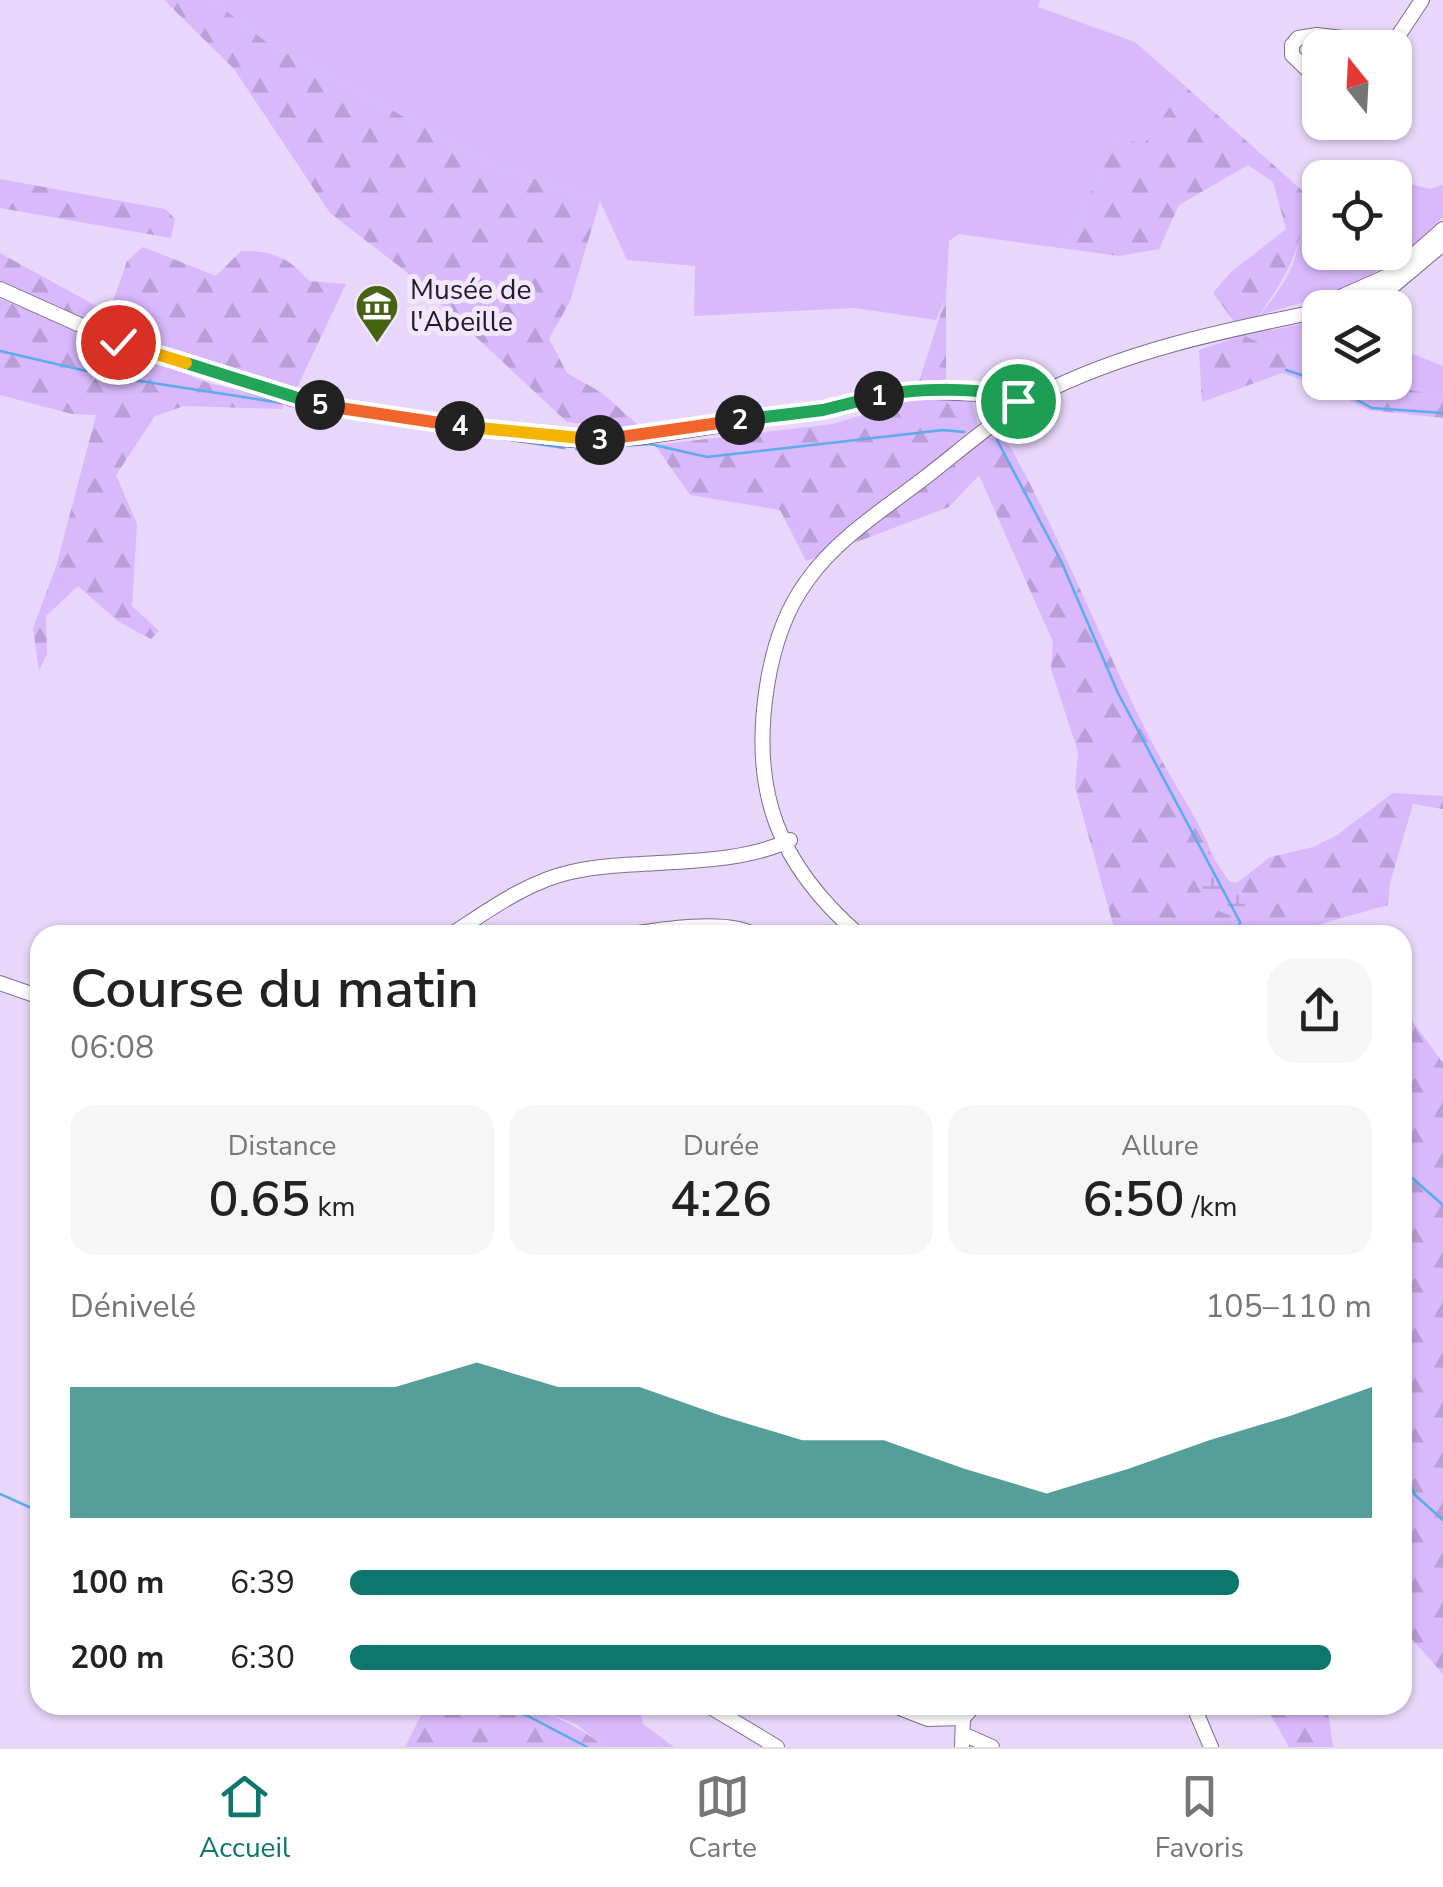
<!DOCTYPE html>
<html lang="fr">
<meta charset="utf-8">
<style>
body{margin:0;font-family:"Nunito Sans",sans-serif;background:#f6f6f6;color:#222;height:100vh;display:flex;flex-direction:column;font-size:38px;white-space:nowrap}
*{box-sizing:border-box;margin:0}
p{font-size:32px;color:#767676}
.icon{flex:none;width:55px;height:55px;fill:none;stroke:currentColor;stroke-width:2;stroke-linecap:round;stroke-linejoin:round}
.map{position:relative;flex:1;overflow:hidden}
.side{position:absolute;left:30px;top:925px;width:1382px;height:790px;display:flex;flex-direction:column;background:#fff;border-radius:30px;box-shadow:0 2px 8px #0004}
.side>*{flex:none}
.needle{width:65px;rotate:342deg}
.tools{position:absolute;left:1302px;top:30px;display:grid;gap:20px}
.tools a{display:grid;place-items:center;width:110px;height:110px;border-radius:20px;background:#fff;box-shadow:0 2px 8px #0004;font-size:50px}
.pin{position:absolute;display:grid;place-items:center;width:85px;height:85px;color:#fff;margin:-42px;border:5px solid #fff;border-radius:50%;box-shadow:0 2px 10px #0007}
.km{position:absolute;width:50px;height:50px;margin:-25px;border-radius:50%;background:#222;color:#fff;font-size:28px;line-height:50px;text-align:center}
.round{display:grid;place-items:center;flex:none;width:105px;height:105px;border-radius:30px;background:#f6f6f6}
.headline{display:flex;align-items:center;justify-content:space-between;height:170px;padding:0 40px}
h1{font-size:55px;font-weight:600;line-height:75px}
.metrics{display:grid;grid-template-columns:repeat(3,1fr);gap:15px;height:170px;padding:10px 40px}
.metrics div{display:grid;align-content:center;border-radius:25px;background:#f6f6f6;text-align:center}
.metrics b{font-size:50px;font-weight:600}
.metrics small{font-size:28px;font-weight:400}
.metrics p{font-size:28px}
.chart{height:280px;padding:20px 40px}
.chart p{display:flex;justify-content:space-between}
.chart svg{width:100%;height:180px;margin-top:10px;fill:#0f766e;opacity:.7}
ul{padding:0 40px;list-style:none;font-size:32px}
li{display:grid;grid-template-columns:160px 120px 1fr;align-items:center;height:75px}
li i{height:25px;border-radius:12px;background:#0f766e}
.tabs{display:flex;justify-content:space-around;align-items:center;height:140px;border-top:2px solid #e0e0e0;background:#fff;font-size:28px;color:#767676}
.tabs a{display:grid;justify-items:center;gap:5px}
.tabs .selected{color:#0f766e}
.map>svg:first-child{display:block}
.grass{fill:#d9b8fb}
.forest{fill:url(#forest-firs)}
.wetland{fill:url(#wetland-marsh)}
.lines{fill:none;stroke-linecap:round;stroke-linejoin:round}
.stream{stroke:#5babf1;stroke-width:2.5}
.minor-casing{stroke:#7d6e8e;stroke-width:16}
.minor{stroke:#fff;stroke-width:14}
.split-1-casing{stroke:#fff;stroke-width:20}
.split-2-casing{stroke:#fff;stroke-width:20}
.split-3-casing{stroke:#fff;stroke-width:20}
.split-4-casing{stroke:#fff;stroke-width:20}
.split-5-casing{stroke:#fff;stroke-width:20}
.split-6-casing{stroke:#fff;stroke-width:20}
.split-7-casing{stroke:#fff;stroke-width:20}
.split-1{stroke:#22a559;stroke-width:12}
.split-2{stroke:#22a559;stroke-width:12}
.split-3{stroke:#f0652b;stroke-width:12}
.split-4{stroke:#f5b400;stroke-width:12}
.split-5{stroke:#f0652b;stroke-width:12}
.split-6{stroke:#22a559;stroke-width:12}
.split-7{stroke:#f5b400;stroke-width:12}
.labels{text-anchor:middle;dominant-baseline:central;stroke-width:10;stroke-linejoin:round;paint-order:stroke}
.poi-label{font-size:28px;fill:#221c29;stroke:#f2e7fd;text-anchor:start}
</style>
<div class="map">
<svg width="1443" height="1747" viewBox="0 0 1443 1747">
<defs>
<pattern id="forest-firs" width="22" height="20" patternUnits="userSpaceOnUse" patternTransform="scale(2.5)"><rect width="22" height="20" fill="#d9b8fb"/><path d="M5 1l3.5 6h-7zM16 11l3.5 6h-7z" fill="#ba9ed7"/></pattern>
<pattern id="wetland-marsh" width="20" height="14" patternUnits="userSpaceOnUse" patternTransform="scale(2.5)"><rect width="20" height="14" fill="#d9b8fb"/><path d="M1 5h8M5 5V1M11 12h8M15 12V8" fill="none" stroke="#ba9ed7"/></pattern>
</defs>
<rect width="100%" height="100%" fill="#e8d7fb"/>
<g class="grass">
<polygon points="212,0 1040,0 1038,7 1135,42 1185,86 1143,146 1115,136 1067,249 959,234 949,241 946,297 936,320 855,308 694,316 695,266 627,260 600,201 493,165 268,43"/>
<path d="M 1334,175 L 1365,177 L 1320,178 L 1320,252 L 1395,252 L 1395,180 L 1430,189 L 1443,185 L 1443,217 C 1381,279 1343,291 1260,315 C 1275,296 1290,277 1296,254 C 1302,228 1302,201 1315,178 Z"/>
<polygon points="1320,320 1320,359 1272,349 1244,336"/>
<polygon points="1395,347 1443,366 1443,396 1372,383 1395,382"/>
<polygon points="526,1705 639,1705 643,1724 674,1747 605,1747 576,1724"/>
</g>
<g class="forest">
<polygon points="164,0 212,0 268,43 493,165 600,201 570,301 549,339 567,373 602,393 645,431 567,422 404,270 330,213 234,69"/>
<path d="M 1185,86 L 1306,194 C 1301,264 1281,281 1245,336 L 1272,349 L 1320,359 L 1320,382 L 1372,383 L 1443,396 L 1443,418 L 1368,410 L 1324,387 L 1282,373 L 1202,402 L 1199,350 L 1244,335 L 1213,293 L 1230,273 L 1286,229 L 1273,182 L 1248,165 L 1179,205 L 1159,249 L 1119,256 L 1067,249 L 1115,135 L 1143,145 Z"/>
<polygon points="0,179 165,209 175,219 171,238 0,208"/>
<path d="M 143,247 L 216,276 L 241,251 C 274,251 288,257 309,281 L 346,284 L 293,396 L 71,320 L 0,285 L 0,253 L 109,313 L 127,261 Z"/>
<path d="M 946,297 L 946,393 L 971,399 L 981,439 L 1000,436 L 1011,448 C 1064,544 1103,647 1153,744 C 1176,790 1208,830 1221,880 L 1237,883 L 1270,857 L 1313,847 L 1337,835 L 1393,793 L 1443,796 L 1443,809 L 1413,804 L 1390,883 L 1388,905 L 1321,924 L 1320,935 L 1116,935 L 1075,787 L 1078,752 L 1051,669 L 1053,642 L 979,475 L 949,507 L 806,561 L 780,510 L 690,495 L 655,445 L 833,424 L 913,400 Z"/>
<polygon points="0,299 206,382 283,402 282,409 184,406 155,416 116,475 137,524 132,606 159,631 151,639 119,622 78,586 46,616 47,654 39,671 33,628 56,567 96,415 72,414 0,395"/>
<polygon points="1402,1007 1443,1063 1443,1674 1409,1636 1403,1638"/>
<path d="M 426,1705 C 499,1705 545,1699 605,1747 L 405,1747 Z"/>
<polygon points="1265,1705 1327,1705 1333,1747 1289,1747"/>
</g>
<polygon class="wetland" points="1209,851 1245,905 1247,912 1238,919 1209,907 1194,880"/>
<g class="lines">
<g class="stream">
<polyline points="0,351 108,376 281,403"/>
<polyline points="1286,370 1320,381"/>
<polyline points="1324,382 1372,408 1443,413"/>
<polyline points="348,415 564,448"/>
<polyline points="997,440 1061,561 1118,693 1240,922 1239,935"/>
<polyline points="576,449 650,444 707,457 943,430 964,432"/>
<polyline points="1402,1169 1443,1205"/>
<polyline points="1402,1470 1415,1495 1443,1520"/>
<polyline points="0,1494 40,1512"/>
<polyline points="496,1705 528,1716 587,1747"/>
</g>
<defs>
<g id="minor">
<polyline points="1390,48 1422,0"/>
<polyline points="1320,82 1292,55 1292,45 1298,38 1317,35 1392,44"/>
<polyline points="0,289 118,342 292,399 516,434 571,440 637,438 823,410 910,391 1004,395 1021,406"/>
<polyline points="1341,306 1387,291 1443,244"/>
<polyline points="1311,310 1392,274 1443,229"/>
<path d="M 450,935 C 488,911 526,882 571,872 C 638,857 728,870 790,840"/>
<path d="M 626,935 C 656,930 729,918 754,935"/>
<path d="M 859,935 C 779,865 750,793 767,686 C 773,648 784,612 807,581 C 837,538 886,508 927,476 C 962,449 997,417 1037,396 C 1123,351 1226,330 1320,311"/>
<polyline points="0,983 40,997"/>
<polyline points="707,1705 777,1747"/>
<polyline points="892,1705 928,1719 963,1718 975,1705"/>
<polyline points="1193,1705 1211,1747"/>
<polyline points="965,1735 992,1747"/>
<polyline points="962,1747 963,1718"/>
</g>
</defs>
<use href="#minor" class="minor-casing"/>
<use href="#minor" class="minor"/>
</g>
<g class="lines">
<defs>
<path id="split-1" d="M 879,396 C 910,389 990,385 1018,401"/>
<polyline id="split-2" points="740,420 823,410 879,396"/>
<polyline id="split-3" points="600,440 740,420"/>
<polyline id="split-4" points="460,426 600,440"/>
<polyline id="split-5" points="320,405 460,426"/>
<polyline id="split-6" points="186,363 320,405"/>
<polyline id="split-7" points="118,342 186,363"/>
</defs>
<use href="#split-1" class="split-1-casing"/>
<use href="#split-2" class="split-2-casing"/>
<use href="#split-3" class="split-3-casing"/>
<use href="#split-4" class="split-4-casing"/>
<use href="#split-5" class="split-5-casing"/>
<use href="#split-6" class="split-6-casing"/>
<use href="#split-7" class="split-7-casing"/>
<use href="#split-1" class="split-1"/>
<use href="#split-2" class="split-2"/>
<use href="#split-3" class="split-3"/>
<use href="#split-4" class="split-4"/>
<use href="#split-5" class="split-5"/>
<use href="#split-6" class="split-6"/>
<use href="#split-7" class="split-7"/>
</g>
<defs>
<symbol id="museum-pin" viewBox="-11 -11 22 30"><path d="M0 17L-7.5 6A9.5 9.5 0 1 1 7.5 6Z" fill="#476213" stroke="#f2e7fd"/><path d="M0-6L6-3V-2H-6V-3ZM-5-1h2V3h-2ZM-1-1h2V3h-2ZM3-1h2V3H3ZM-6 4H6V6H-6Z" fill="#fff"/></symbol>
</defs>
<g fill-rule="evenodd">
<use href="#museum-pin" x="352" y="281" width="50" height="68"/>
</g>
<g class="labels">
<g class="poi-label">
<text x="410" y="290">Musée de<tspan x="410" dy="32">l'Abeille</tspan></text>
</g>
</g>
</svg>
<div class="tools">
<a><svg class="needle" viewBox="-14 -14 28 28"><path d="M0-13l5 13h-10z" fill="#e53935"/><path d="M0 13l5-13h-10z" fill="#767676"/></svg></a>
<a><svg class="icon" aria-label="locate" viewBox="0 0 24 24"><circle cx="12" cy="12" r="6"/><path d="M12 2v4M12 18v4M2 12h4M18 12h4"/></svg></a>
<a><svg class="icon" aria-label="layers" viewBox="0 0 24 24"><path d="M12 4l9 5-9 5-9-5zM3 14l9 5 9-5"/></svg></a>
</div>
<div class="pin" style="left:1018px;top:401px;background:#1e9e55"><svg class="icon" aria-label="arrive" viewBox="0 0 24 24"><path d="M6 21V4h12l-3 4 3 4H6"/></svg></div>
<div class="pin" style="left:118px;top:342px;background:#d93025"><svg class="icon" aria-label="check" viewBox="0 0 24 24"><path d="M5 12l5 5 9-10"/></svg></div>
<b class="km" style="left:879px;top:396px">1</b>
<b class="km" style="left:740px;top:420px">2</b>
<b class="km" style="left:600px;top:440px">3</b>
<b class="km" style="left:460px;top:426px">4</b>
<b class="km" style="left:320px;top:405px">5</b>
<section class="side">
<div class="headline"><div><h1>Course du matin</h1><p>06:08</p></div><a class="round"><svg class="icon" aria-label="share" viewBox="0 0 24 24"><path d="M12 15V3M7 8l5-5 5 5M5 13v7h14v-7"/></svg></a></div>
<div class="metrics">
<div><p>Distance</p><b>0.65<small> km</small></b></div>
<div><p>Durée</p><b>4:26</b></div>
<div><p>Allure</p><b>6:50<small> /km</small></b></div>
</div>
<div class="chart"><p><span>Dénivelé</span>105–110 m</p>
<svg viewBox="0 0 160 44" preserveAspectRatio="none"><path d="M0 44V12L10 12L20 12L30 12L40 12L50 6L60 12L70 12L80 19L90 25L100 25L110 32L120 38L130 32L140 25L150 19L160 12V44z"/></svg>
</div>
<ul>
<li><b>100 m</b>6:39<i style="width:87%"></i></li>
<li><b>200 m</b>6:30<i style="width:96%"></i></li>
</ul>
</section>
</div>
<nav class="tabs">
<a class="selected"><svg class="icon" aria-label="home" viewBox="0 0 24 24"><path d="M3 11l9-7 9 7M6 9v11h12V9"/></svg>Accueil</a>
<a><svg class="icon" aria-label="map" viewBox="0 0 24 24"><path d="M3 6l6-2 6 2 6-2v14l-6 2-6-2-6 2zM9 4v14M15 6v14"/></svg>Carte</a>
<a><svg class="icon" aria-label="saved" viewBox="0 0 24 24"><path d="M7 4h10v16l-5-4-5 4z"/></svg>Favoris</a>
</nav>
